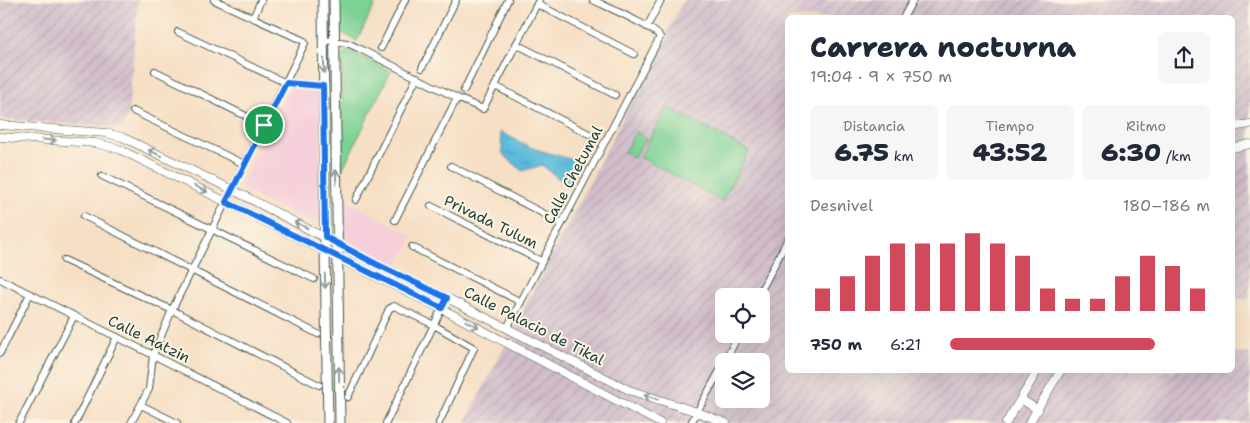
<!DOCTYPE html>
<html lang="es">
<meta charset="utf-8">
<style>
body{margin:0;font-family:"Shantell Sans",sans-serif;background:#f6f6f7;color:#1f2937;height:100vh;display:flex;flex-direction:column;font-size:19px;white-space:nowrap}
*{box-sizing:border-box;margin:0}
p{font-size:16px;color:#747a83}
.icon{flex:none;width:28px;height:28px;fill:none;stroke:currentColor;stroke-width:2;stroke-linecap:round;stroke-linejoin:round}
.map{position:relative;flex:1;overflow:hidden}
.drawer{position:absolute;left:785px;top:15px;width:450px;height:358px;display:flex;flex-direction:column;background:#fff;border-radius:8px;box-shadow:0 5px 20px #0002}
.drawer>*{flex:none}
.buttons{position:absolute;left:715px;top:288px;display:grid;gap:10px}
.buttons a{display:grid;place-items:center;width:55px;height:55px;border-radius:8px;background:#fff;box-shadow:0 5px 20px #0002;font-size:25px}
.pin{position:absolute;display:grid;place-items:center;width:42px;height:42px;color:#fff;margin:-21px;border:2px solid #fff;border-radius:50%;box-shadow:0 1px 5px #0007}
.round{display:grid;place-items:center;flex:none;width:52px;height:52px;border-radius:8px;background:#f6f6f7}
.summary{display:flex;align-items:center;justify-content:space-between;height:85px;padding:0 25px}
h1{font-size:28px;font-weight:800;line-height:38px}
.figures{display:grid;grid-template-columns:repeat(3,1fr);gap:8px;height:85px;padding:5px 25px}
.figures div{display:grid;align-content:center;border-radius:8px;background:#f6f6f7;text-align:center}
.figures b{font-size:25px;font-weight:800}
.figures small{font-size:14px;font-weight:400}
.figures p{font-size:14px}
.chart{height:140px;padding:10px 25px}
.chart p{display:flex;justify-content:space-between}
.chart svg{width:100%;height:90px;margin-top:5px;stroke:#d1495b;stroke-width:6}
ul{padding:0 25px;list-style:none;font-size:16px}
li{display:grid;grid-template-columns:80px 60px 1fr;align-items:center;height:38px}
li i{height:12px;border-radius:6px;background:#d1495b}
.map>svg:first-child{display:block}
.built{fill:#f5cfd9}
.industrial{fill:url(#industrial-furrows);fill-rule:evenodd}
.green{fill:#7bd195;stroke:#4d8764}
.water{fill:url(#water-ripples);stroke:#3e7c88}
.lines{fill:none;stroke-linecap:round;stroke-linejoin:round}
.minor-casing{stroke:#3f554a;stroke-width:8}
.tertiary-casing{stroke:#3f554a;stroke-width:9}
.secondary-casing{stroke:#3f554a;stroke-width:11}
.minor{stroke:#fff;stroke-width:6}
.tertiary{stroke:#fff;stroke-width:8}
.secondary{stroke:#fff;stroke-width:9}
.oneway{stroke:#8f9e9a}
.route-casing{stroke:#fff;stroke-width:10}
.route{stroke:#1a73e8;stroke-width:6}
.labels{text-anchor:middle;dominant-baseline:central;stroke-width:4;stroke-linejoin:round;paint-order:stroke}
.street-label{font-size:15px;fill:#1f3d34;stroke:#fcf5e5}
</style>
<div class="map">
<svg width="1250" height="423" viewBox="0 0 1250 423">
<defs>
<pattern id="industrial-furrows" width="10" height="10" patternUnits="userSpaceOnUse" patternTransform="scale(1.25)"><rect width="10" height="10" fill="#d1bdcb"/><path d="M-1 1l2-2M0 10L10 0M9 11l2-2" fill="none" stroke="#b3a3af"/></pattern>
<pattern id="water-ripples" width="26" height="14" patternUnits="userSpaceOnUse" patternTransform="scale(1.25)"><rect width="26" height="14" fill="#5cbbdb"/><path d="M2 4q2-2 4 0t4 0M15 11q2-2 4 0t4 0" fill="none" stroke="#4b99b2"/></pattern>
</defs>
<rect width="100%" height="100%" fill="#fcf5e5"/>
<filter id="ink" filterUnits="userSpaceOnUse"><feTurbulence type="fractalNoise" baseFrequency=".02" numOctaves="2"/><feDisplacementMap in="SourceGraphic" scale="10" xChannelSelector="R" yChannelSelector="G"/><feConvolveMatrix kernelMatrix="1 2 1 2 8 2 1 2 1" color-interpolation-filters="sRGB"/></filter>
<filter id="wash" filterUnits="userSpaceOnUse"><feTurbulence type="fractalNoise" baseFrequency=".0096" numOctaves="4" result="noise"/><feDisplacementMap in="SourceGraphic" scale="20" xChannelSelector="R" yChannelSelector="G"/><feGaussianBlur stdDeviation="1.12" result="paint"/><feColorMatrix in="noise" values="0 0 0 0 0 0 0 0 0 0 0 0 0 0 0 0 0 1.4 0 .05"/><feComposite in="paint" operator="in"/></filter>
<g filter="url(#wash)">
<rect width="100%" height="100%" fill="#f6dfc4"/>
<g class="built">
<polygon points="290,89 314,90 319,93 321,217 317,225 242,190 241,185"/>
<polygon points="341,198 414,236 396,269 344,242 340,236"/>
</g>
<g class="industrial">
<polygon points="0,0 138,0 128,116 122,128 0,119"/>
<path d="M 684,0 L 1250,0 L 1250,300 L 1233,298 L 1232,18 L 788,18 L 788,370 L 1232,370 L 1233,353 L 1250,353 L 1250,423 L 465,423 ZM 724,296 L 761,296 L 761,334 L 724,334 ZM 724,361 L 761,361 L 761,399 L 724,399 Z"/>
</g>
<g class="green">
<polygon points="338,0 377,0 357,41 338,31"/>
<polygon points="348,50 391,71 341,172 342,55"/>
<polygon points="667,107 749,151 722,201 640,157"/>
<polygon points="636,132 646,138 634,158 624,152"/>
</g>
<polygon class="water" points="500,132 532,148 580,162 569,187 542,165 522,171 503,154"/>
</g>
<g filter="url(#ink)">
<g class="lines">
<defs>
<g id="minor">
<polyline points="537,4 634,54"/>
<polyline points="253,18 261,0"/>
<polyline points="903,18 913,0"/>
<polyline points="647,27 661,0"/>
<polyline points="178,32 286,83 323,86"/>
<polyline points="324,40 347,43 356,47 457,98 483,109 539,0"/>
<polyline points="516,44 615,95"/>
<polyline points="381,48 405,0"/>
<polyline points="422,68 456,0"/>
<polyline points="155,71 264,125"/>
<polyline points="495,86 589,134"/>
<polyline points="464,90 508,0"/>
<polyline points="133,111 244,164"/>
<polyline points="451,166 562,223"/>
<polyline points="102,176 314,279"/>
<polyline points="356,200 417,77"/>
<polyline points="431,206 541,261"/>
<polyline points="84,216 318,334"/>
<polyline points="395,220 457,98"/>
<polyline points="412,247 521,302"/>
<polyline points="64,260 172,310 319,385"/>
<polyline points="0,279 153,355 287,423"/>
<polyline points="758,296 788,239"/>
<path d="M 507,328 L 660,37 C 656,28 605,6 593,0"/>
<polyline points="0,353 30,294"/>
<polyline points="725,361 739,334"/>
<polyline points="348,397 389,309 394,306 434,325 474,348 439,423"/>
<polyline points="141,405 177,423"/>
<polyline points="19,423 74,316"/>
<polyline points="75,423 117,337"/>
<polyline points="131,423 149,389 153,355 172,310 305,43 304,41 214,0"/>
<polyline points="386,423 447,298"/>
<polyline points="691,423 724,363"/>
</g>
<g id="tertiary">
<polyline points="0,125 106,133 122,137 233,190 375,264 447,298 629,390 697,412 726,423"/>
<polyline points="1232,127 1250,124"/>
<polyline points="0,137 95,143 119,149 442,309 660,423"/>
<polyline points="1232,148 1250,144"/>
<polyline points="1021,399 1038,410"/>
<polyline points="1006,423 1038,370"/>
<polyline points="1029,423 1061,370"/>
</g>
<g id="secondary">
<polyline points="323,0 325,251 328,423"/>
<polyline points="334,0 340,423"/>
</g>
</defs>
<use href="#minor" class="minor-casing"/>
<use href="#tertiary" class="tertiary-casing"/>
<use href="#secondary" class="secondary-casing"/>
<use href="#minor" class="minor"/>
<use href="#tertiary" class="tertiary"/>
<use href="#secondary" class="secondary"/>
</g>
<defs><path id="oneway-shaft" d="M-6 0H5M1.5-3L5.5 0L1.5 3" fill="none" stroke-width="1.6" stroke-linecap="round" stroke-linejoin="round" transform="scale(1.25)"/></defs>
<g class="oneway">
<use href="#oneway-shaft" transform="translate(324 66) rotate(90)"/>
<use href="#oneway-shaft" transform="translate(49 140) rotate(4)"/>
<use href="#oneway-shaft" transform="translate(155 153) rotate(-154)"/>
<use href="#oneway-shaft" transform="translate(336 177) rotate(-91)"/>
<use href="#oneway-shaft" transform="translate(201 189) rotate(27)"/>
<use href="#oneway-shaft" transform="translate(301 225) rotate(-153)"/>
<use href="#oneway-shaft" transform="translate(325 281) rotate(89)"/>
<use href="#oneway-shaft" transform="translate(472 324) rotate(27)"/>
<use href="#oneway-shaft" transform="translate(339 374) rotate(-91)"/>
<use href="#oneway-shaft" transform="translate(651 397) rotate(-161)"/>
</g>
</g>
<g class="lines" filter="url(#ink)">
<defs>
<polygon id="route" points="286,83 323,86 325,237 376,264 447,298 442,308 226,202"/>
</defs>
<use href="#route" class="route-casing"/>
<use href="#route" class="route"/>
</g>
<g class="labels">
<g class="street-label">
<text transform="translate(573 175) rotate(-62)">Calle Chetumal</text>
<text transform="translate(491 222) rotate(26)">Privada Tulum</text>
<text transform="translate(534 326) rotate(27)">Calle Palacio de Tikal</text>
<text transform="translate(149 339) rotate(26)">Calle Aatzin</text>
</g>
</g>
</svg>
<div class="buttons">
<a><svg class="icon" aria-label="locate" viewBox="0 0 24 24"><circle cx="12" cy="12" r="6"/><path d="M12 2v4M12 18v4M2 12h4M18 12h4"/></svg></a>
<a><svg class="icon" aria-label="layers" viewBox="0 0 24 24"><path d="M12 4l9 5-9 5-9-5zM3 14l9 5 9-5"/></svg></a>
</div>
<div class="pin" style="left:264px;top:125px;background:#1e9e55"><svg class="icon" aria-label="arrive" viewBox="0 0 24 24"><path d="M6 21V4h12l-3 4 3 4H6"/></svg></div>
<section class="drawer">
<div class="summary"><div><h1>Carrera nocturna</h1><p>19:04 · 9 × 750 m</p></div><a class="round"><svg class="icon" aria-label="share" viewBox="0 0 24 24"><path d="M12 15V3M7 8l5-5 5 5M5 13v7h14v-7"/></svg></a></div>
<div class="figures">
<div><p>Distancia</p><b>6.75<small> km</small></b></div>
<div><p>Tiempo</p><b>43:52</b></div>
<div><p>Ritmo</p><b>6:30<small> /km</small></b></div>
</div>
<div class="chart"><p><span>Desnivel</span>180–186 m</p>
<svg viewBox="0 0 160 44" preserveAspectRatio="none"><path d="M5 44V33M15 44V27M25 44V17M35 44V11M45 44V11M55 44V11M65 44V6M75 44V11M85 44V17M95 44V33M105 44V38M115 44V38M125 44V27M135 44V17M145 44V22M155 44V33"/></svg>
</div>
<ul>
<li><b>750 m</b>6:21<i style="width:79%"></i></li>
</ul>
</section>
</div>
